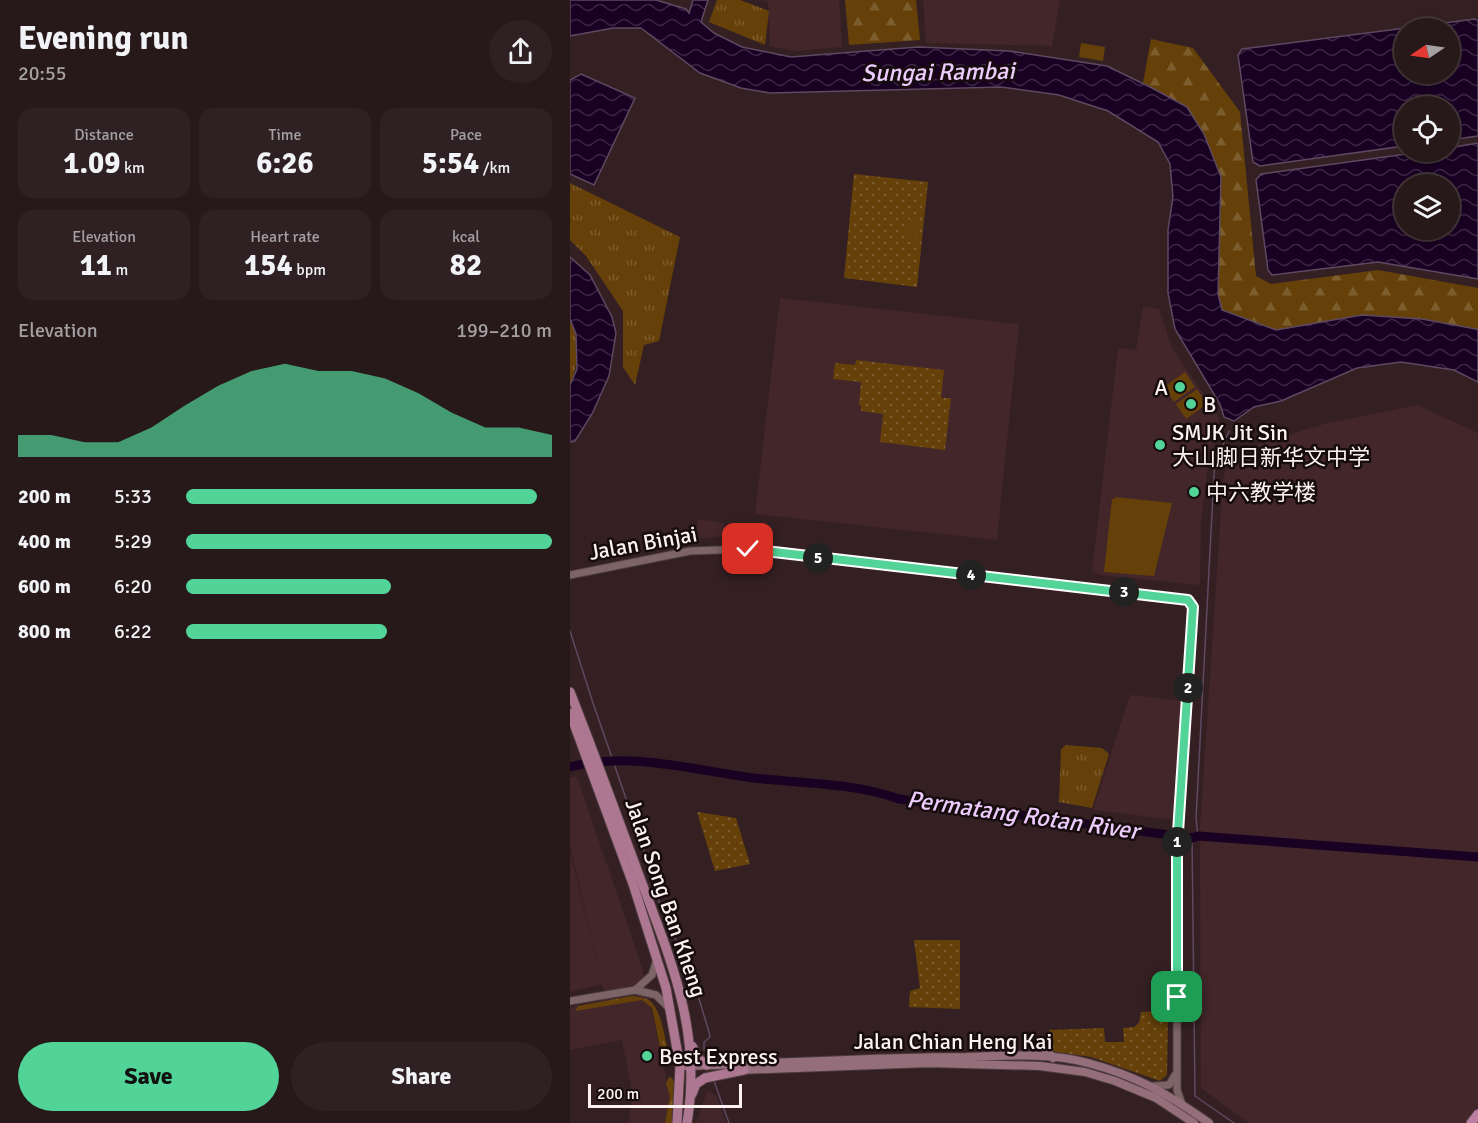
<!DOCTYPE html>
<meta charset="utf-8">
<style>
body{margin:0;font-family:Signika,"Noto Sans SC",sans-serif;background:#2f2123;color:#f1f3f6;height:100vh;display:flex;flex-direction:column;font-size:22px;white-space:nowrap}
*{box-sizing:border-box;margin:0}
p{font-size:20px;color:#a4a0a2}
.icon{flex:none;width:33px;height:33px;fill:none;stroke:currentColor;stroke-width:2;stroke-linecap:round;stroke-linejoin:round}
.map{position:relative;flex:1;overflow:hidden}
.details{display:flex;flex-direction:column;background:#27181a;width:570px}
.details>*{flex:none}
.needle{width:39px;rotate:257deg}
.controls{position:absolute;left:824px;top:18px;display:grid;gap:12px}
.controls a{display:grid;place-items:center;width:66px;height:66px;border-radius:50%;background:#27181a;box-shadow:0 3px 9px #0003,0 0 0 2px #433739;font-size:30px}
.scale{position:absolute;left:18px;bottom:15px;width:154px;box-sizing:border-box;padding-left:6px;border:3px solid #fdf1f2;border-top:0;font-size:16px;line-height:21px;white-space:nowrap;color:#fdf1f2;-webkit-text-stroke:4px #160c0d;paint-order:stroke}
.pin{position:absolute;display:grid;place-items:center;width:51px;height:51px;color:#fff;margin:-26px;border-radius:12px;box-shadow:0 3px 9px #0006}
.km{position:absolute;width:30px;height:30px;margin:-15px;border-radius:50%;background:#222;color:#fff;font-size:16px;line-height:30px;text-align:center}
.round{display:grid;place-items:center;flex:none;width:63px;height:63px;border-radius:32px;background:#2f2123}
.head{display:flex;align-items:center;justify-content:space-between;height:102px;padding:0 18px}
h1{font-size:33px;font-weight:700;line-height:45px}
.stats{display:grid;grid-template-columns:repeat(3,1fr);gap:9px;height:102px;padding:6px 18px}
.stats div{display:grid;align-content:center;border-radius:15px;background:#2f2123;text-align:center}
.stats b{font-size:30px;font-weight:700}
.stats small{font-size:16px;font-weight:400}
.stats p{font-size:16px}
.chart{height:168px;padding:12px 18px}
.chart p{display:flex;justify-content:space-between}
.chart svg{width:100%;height:108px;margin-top:6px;fill:#52d397;opacity:.7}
.cta{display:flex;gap:12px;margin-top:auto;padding:12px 18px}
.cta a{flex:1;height:69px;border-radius:36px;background:#52d397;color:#111;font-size:24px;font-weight:700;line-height:69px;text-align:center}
.cta a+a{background:#2f2123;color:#f1f3f6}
ul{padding:0 18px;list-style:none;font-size:20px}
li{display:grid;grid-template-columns:96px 72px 1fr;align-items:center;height:45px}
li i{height:15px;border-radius:8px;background:#52d397}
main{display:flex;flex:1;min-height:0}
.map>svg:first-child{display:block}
.built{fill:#422629}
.grass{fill:url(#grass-tufts)}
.forest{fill:url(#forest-firs)}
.park{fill:url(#park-dots)}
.pitch{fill:#654109}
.water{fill:url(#water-waves);stroke:#5d4961;stroke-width:1.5;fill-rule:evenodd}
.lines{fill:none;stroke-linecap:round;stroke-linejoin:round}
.stream{stroke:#5d4961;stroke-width:1.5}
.river{stroke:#190123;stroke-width:9}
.tertiary-casing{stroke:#4d3c3e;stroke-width:9}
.secondary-casing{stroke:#4d3c3e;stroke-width:10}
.primary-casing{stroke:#4d3c3e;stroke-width:11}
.trunk-casing{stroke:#4d3c3e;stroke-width:11}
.tertiary{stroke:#7d6466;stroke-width:7}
.secondary{stroke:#956e7c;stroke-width:8}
.primary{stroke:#ad7792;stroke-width:9}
.trunk{stroke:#bd7ea1;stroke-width:9}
.route-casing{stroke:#fff;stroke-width:12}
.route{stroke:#52d397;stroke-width:8}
.poi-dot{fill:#52d397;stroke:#160c0d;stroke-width:2}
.labels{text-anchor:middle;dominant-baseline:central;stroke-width:5;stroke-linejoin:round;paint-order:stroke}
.poi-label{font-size:22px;fill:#fdf1f2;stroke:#160c0d;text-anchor:start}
.street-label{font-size:22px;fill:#fdf1f2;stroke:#160c0d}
.water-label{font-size:24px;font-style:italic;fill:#eccbfd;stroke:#160c0d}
</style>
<main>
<section class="details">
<div class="head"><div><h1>Evening run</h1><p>20:55</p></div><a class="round"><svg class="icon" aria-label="share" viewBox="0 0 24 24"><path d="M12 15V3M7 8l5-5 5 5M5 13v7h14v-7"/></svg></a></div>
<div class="stats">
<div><p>Distance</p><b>1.09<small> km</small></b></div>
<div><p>Time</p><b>6:26</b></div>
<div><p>Pace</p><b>5:54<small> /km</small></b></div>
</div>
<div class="stats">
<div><p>Elevation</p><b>11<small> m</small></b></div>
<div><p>Heart rate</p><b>154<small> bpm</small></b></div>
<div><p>kcal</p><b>82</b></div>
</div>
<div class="chart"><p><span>Elevation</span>199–210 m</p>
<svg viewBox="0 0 160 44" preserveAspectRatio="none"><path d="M0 44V35L10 35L20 38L30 38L40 32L50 23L60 15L70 9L80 6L90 9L100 9L110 12L120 18L130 26L140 32L150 32L160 35V44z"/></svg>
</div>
<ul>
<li><b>200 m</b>5:33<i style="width:96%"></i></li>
<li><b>400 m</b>5:29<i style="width:100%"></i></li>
<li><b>600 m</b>6:20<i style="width:56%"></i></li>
<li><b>800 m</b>6:22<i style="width:55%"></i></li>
</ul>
<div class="cta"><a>Save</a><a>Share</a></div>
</section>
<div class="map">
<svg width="908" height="1123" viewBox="0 0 908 1123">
<defs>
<pattern id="grass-tufts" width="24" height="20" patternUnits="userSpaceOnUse" patternTransform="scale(1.5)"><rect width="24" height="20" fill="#654109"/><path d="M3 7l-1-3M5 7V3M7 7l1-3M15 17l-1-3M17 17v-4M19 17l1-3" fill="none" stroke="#7c5d2d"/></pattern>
<pattern id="forest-firs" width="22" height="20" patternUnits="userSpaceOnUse" patternTransform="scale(1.5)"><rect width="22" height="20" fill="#654109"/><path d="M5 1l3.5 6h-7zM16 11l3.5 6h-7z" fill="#7c5d2d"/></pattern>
<pattern id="park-dots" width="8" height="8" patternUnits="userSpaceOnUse" patternTransform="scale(1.5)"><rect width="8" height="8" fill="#654109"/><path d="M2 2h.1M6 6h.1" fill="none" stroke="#7c5d2d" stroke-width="1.8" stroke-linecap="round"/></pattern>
<pattern id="water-waves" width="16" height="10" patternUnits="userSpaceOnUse" patternTransform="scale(1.5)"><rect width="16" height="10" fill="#190123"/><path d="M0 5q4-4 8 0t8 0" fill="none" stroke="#3b2643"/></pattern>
</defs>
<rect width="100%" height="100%" fill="#342022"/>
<g class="built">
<polygon points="192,0 269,0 272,47 226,51 200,46 198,2"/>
<polygon points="353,0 490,0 482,46 356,43"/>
<polygon points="210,298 449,324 427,540 185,514"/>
<polygon points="573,306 589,309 602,348 648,415 650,427 638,464 631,524 630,585 530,575 522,571 548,348 566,350"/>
<polygon points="847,405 908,433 908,1106 895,1123 679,1123 631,1088 630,828 653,480 660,453 754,424"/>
<polygon points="128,519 154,523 153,537 125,538"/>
<polygon points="560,695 615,701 606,820 523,810"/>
<polygon points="7,777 72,967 100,1096 95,1123 58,1123 63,1096 52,1040 0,1050 0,1007 36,1000 32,984 0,992 0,852 31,978 0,846 0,778"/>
<polygon points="137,1091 146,1095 156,1123 126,1123"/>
</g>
<g class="grass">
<polygon points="147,0 170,0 199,11 195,45 139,22"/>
<polygon points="0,183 110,237 89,341 74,345 65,385 53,367 53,311 16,256 0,240"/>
<path d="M 0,319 C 10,341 9,363 0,385 Z"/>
<polygon points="496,745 532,748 539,754 522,808 489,802 491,749"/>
<path d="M 62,996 C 68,997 75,997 80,1001 C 92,1010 96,1044 99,1059 L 96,1062 L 93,1062 L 82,1008 L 72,1000 L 5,1011 L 8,1006 Z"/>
<polygon points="99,1077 102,1078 104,1083 102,1123 95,1123 100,1096 96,1083"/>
</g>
<g class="forest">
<polygon points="275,0 346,0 350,40 279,45"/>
<polygon points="581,39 623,48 670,112 686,276 701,284 808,270 908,288 908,330 852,319 792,315 706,330 652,310 648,294 617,107 573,83"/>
</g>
<g class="park">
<polygon points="284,174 358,182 347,287 274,278"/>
<polygon points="286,360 374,370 371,398 381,398 375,450 310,442 313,414 291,411 291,405 289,405 291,382 263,379 265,363 285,365"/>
<polygon points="127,812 166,818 180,864 145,871"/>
<polygon points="344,940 390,940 390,1009 339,1007 340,991 350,988"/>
<polygon points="598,1011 597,1075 590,1081 521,1057 480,1051 479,1030 534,1028 535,1042 554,1042 553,1028 564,1027 569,1023 571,1012"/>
</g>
<g class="pitch">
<polygon points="511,43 535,47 533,61 509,57"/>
<polygon points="336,219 348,221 345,242 334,241"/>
<polygon points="615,372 625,387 604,402 594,387"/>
<polygon points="627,389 637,404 616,419 606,404"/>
<polygon points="545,497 602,503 584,576 534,572 542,499 545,499"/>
</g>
<g class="water">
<polygon points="0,0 86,0 116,9 119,13 123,0 138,0 131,22 144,33 172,47 221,57 348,47 439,51 537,66 582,88 617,107 634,134 651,177 648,294 652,310 706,330 792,315 852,319 906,329 908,330 908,382 884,370 831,362 787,368 711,401 684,407 664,421 654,417 650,404 605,329 598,293 598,230 603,197 600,164 588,142 538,111 489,95 431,87 200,93 171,88 130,73 71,28 43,28 0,36"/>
<path d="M 905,19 L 908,21 L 908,136 L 879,140 L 879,106 L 834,106 L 834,146 L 690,166 L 683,162 L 668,55 L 672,49 ZM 879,28 L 879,74 L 834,74 L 834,28 Z"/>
<polygon points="11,74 65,98 24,185 0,174 0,80"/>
<path d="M 908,143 L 908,279 L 808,262 L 702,275 L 698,270 L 686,180 L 691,174 L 851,152 L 879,152 L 879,148 ZM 834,184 L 879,184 L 879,230 L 834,230 Z"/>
<polygon points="0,257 20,275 42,317 46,333 39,376 22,414 5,441 0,442 0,385 7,369 6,334 0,319"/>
</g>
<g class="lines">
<g class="stream">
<polyline points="0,631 22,700 82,874 91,909 120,969 139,1032 140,1037 134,1042 134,1050"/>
<polyline points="628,836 626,818 644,475 645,464 659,431"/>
<polyline points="622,838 625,1096 664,1123"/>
<polyline points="144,1081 159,1123"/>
</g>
<path class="river" d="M 0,767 C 59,751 124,770 183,778 C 230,783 285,783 329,799 L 622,838 L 628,836 L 908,857"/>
<defs>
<g id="tertiary">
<polyline points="0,575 120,551 178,549 618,600 622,603 617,705 607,847 607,1090 612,1104"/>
<polyline points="65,990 82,975 87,959"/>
<polyline points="0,1001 65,990 86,995 100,1009"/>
<polyline points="584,1086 599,1085 605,1075"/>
</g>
<g id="secondary">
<polyline points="472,1046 483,1058"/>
<path d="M 114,1066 C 208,1064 302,1057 396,1057 C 436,1056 479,1052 518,1063 C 567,1076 598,1094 639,1123"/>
<polyline points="169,1070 359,1063 470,1066 515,1072 545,1081 586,1098 624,1123"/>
</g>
<g id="primary">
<path d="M 0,692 C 23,750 44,808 66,867 C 98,954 133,1028 117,1123"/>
<polyline points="0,713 63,884 96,988 110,1066 107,1123"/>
<polyline points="122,1046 130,1060 137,1065"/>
<polyline points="122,1094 126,1084 135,1078 174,1070"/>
</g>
<polyline id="trunk" points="901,1123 908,1114"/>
</defs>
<use href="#tertiary" class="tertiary-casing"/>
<use href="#secondary" class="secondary-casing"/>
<use href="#primary" class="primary-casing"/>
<use href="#trunk" class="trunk-casing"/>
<use href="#tertiary" class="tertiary"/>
<use href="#secondary" class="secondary"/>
<use href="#primary" class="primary"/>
<use href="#trunk" class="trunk"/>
</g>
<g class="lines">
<defs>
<polyline id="route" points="178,549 618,600 623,607 607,847 607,997"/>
</defs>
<use href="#route" class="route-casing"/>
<use href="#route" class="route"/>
</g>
<g class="poi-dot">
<circle cx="610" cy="387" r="6"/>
<circle cx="621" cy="404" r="6"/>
<circle cx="590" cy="445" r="6"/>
<circle cx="624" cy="492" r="6"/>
<circle cx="77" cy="1056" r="6"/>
</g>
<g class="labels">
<g class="poi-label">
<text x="598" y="387" text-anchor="end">A</text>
<text x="633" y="404">B</text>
<text x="602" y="432">SMJK Jit Sin<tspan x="602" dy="25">大山脚日新华文中学</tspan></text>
<text x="636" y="492">中六教学楼</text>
<text x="89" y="1056">Best Express</text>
</g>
<g class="street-label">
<text transform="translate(73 543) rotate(-10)">Jalan Binjai</text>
<text transform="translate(96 898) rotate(71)">Jalan Song Ban Kheng</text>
<text x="383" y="1041">Jalan Chian Heng Kai</text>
</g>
<g class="water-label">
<text transform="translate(368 72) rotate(-1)">Sungai Rambai</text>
<text transform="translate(453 815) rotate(8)">Permatang Rotan River</text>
</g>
</g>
</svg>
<div class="controls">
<a><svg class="needle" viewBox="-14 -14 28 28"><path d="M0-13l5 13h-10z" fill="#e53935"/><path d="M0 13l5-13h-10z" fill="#a4a0a2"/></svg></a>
<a><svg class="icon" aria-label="locate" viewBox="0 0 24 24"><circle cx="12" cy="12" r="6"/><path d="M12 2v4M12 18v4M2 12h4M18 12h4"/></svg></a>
<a><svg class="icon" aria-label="layers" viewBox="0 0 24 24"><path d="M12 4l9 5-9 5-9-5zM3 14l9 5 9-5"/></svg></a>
</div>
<div class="scale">200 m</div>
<div class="pin" style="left:607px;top:997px;background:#1e9e55"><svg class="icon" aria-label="arrive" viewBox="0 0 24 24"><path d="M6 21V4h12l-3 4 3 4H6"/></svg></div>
<div class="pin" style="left:178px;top:549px;background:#d93025"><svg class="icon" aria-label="check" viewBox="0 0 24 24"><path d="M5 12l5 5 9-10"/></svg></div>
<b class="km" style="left:607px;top:842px">1</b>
<b class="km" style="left:618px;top:688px">2</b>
<b class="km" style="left:554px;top:592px">3</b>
<b class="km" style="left:401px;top:575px">4</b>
<b class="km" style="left:248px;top:558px">5</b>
</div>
</main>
